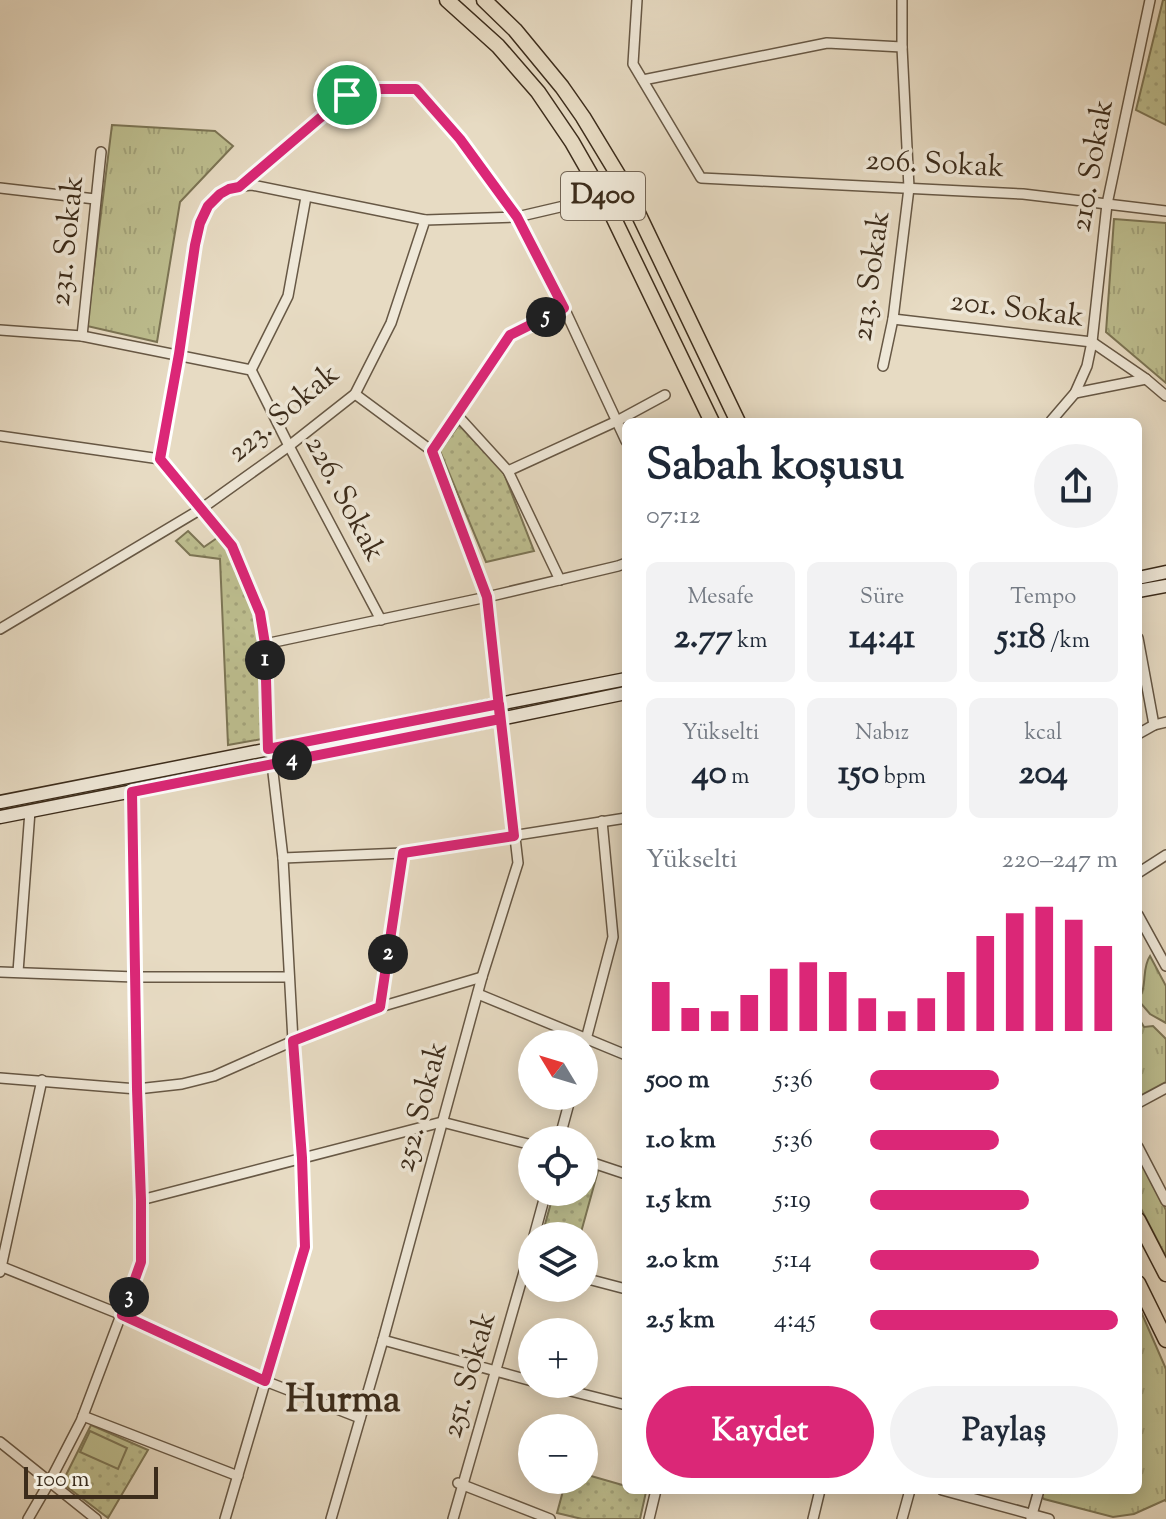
<!DOCTYPE html>
<html lang="tr">
<meta charset="utf-8">
<style>
body{margin:0;font-family:"Sorts Mill Goudy",serif;background:#f2f2f3;color:#1f2937;height:100vh;display:flex;flex-direction:column;font-size:30px;white-space:nowrap}
*{box-sizing:border-box;margin:0}
p{font-size:26px;color:#747a83}
.icon{flex:none;width:44px;height:44px;fill:none;stroke:currentColor;stroke-width:2;stroke-linecap:round;stroke-linejoin:round}
.map{position:relative;flex:1;overflow:hidden}
.side{position:absolute;left:622px;top:418px;width:520px;height:1076px;display:flex;flex-direction:column;background:#fff;border-radius:12px;box-shadow:0 4px 20px #0003}
.side>*{flex:none}
.needle{width:52px;rotate:308deg}
.controls{position:absolute;left:518px;top:1030px;display:grid;gap:16px}
.controls a{display:grid;place-items:center;width:80px;height:80px;border-radius:50%;background:#fff;box-shadow:0 4px 20px #0003;font-size:40px}
.scale{position:absolute;left:24px;bottom:20px;width:134px;box-sizing:border-box;padding-left:8px;border:4px solid #3c2c1b;border-top:0;font-size:22px;line-height:28px;white-space:nowrap;color:#3c2c1b;-webkit-text-stroke:6px #efe8d8;paint-order:stroke}
.pin{position:absolute;display:grid;place-items:center;width:68px;height:68px;color:#fff;margin:-34px;border:4px solid #fff;border-radius:50%;box-shadow:0 2px 8px #0007}
.km{position:absolute;width:40px;height:40px;margin:-20px;border-radius:50%;background:#222;color:#fff;font-size:22px;line-height:40px;text-align:center}
.round{display:grid;place-items:center;flex:none;width:84px;height:84px;border-radius:42px;background:#f2f2f3}
.overview{display:flex;align-items:center;justify-content:space-between;height:136px;padding:0 24px}
h1{font-size:44px;font-weight:700;line-height:60px}
.stats{display:grid;grid-template-columns:repeat(3,1fr);gap:12px;height:136px;padding:8px 24px}
.stats div{display:grid;align-content:center;border-radius:12px;background:#f2f2f3;text-align:center}
.stats b{font-size:34px;font-weight:700}
.stats small{font-size:22px;font-weight:400}
.stats p{font-size:22px}
.chart{height:224px;padding:16px 24px}
.chart p{display:flex;justify-content:space-between}
.chart svg{width:100%;height:144px;margin-top:8px;stroke:#db2777;stroke-width:6}
.cta{display:flex;gap:16px;margin-top:auto;padding:16px 24px}
.cta a{flex:1;height:92px;border-radius:48px;background:#db2777;color:#fff;font-size:32px;font-weight:700;line-height:92px;text-align:center}
.cta a+a{background:#f2f2f3;color:#1f2937}
ul{padding:0 24px;list-style:none;font-size:26px}
li{display:grid;grid-template-columns:128px 96px 1fr;align-items:center;height:60px}
li i{height:20px;border-radius:10px;background:#db2777}
.map>svg:first-child{display:block}
.grass{fill:url(#grass-tufts);stroke:#7c7555;stroke-width:2}
.park{fill:url(#park-dots);stroke:#7c7555;stroke-width:2}
.pitch{fill:#bdbe8f;stroke:#7c7555;stroke-width:2}
.lines{fill:none;stroke-linecap:round;stroke-linejoin:round}
.minor-casing{stroke:#675845;stroke-width:12}
.secondary-casing{stroke:#3c2c1b;stroke-width:15}
.trunk-casing{stroke:#3c2c1b;stroke-width:17}
.minor{stroke:#efe8d8;stroke-width:9}
.secondary{stroke:#efe8d8;stroke-width:12}
.trunk{stroke:#e7dbc3;stroke-width:14}
.route-casing{stroke:#fff;stroke-width:16}
.route{stroke:#db2777;stroke-width:10}
.labels{text-anchor:middle;dominant-baseline:central;stroke-width:7;stroke-linejoin:round;paint-order:stroke}
.shield{fill:#efe8d8;stroke:#726454;stroke-width:2}
.shield-label{font-size:28px;font-weight:bold;fill:#3c2c1b}
.street-label{font-size:30px;fill:#3c2c1b;stroke:#efe8d8}
.district-label{font-size:38px;font-weight:bold;fill:#3c2c1b;stroke:#efe8d8}
</style>
<div class="map">
<svg width="1166" height="1519" viewBox="0 0 1166 1519">
<defs>
<pattern id="grass-tufts" width="24" height="20" patternUnits="userSpaceOnUse" patternTransform="scale(2)"><rect width="24" height="20" fill="#bdbe8f"/><path d="M3 7l-1-3M5 7V3M7 7l1-3M15 17l-1-3M17 17v-4M19 17l1-3" fill="none" stroke="#a3a37b"/></pattern>
<pattern id="park-dots" width="8" height="8" patternUnits="userSpaceOnUse" patternTransform="scale(2)"><rect width="8" height="8" fill="#bdbe8f"/><path d="M2 2h.1M6 6h.1" fill="none" stroke="#a3a37b" stroke-width="1.8" stroke-linecap="round"/></pattern>
</defs>
<rect width="100%" height="100%" fill="#e7dbc3"/>
<filter id="stains"><feTurbulence type="fractalNoise" baseFrequency=".0025" numOctaves="4"/><feColorMatrix values="0 0 0 0 .2 0 0 0 0 .09 0 0 0 0 .02 0 0 0 .5 -.17"/></filter>
<radialGradient id="worn" r=".72"><stop offset=".6" stop-color="#630" stop-opacity="0"/><stop offset="1" stop-color="#630" stop-opacity=".3"/></radialGradient>
<g class="grass">
<polygon points="112,125 215,131 233,146 180,202 157,342 87,326"/>
<polygon points="1114,219 1166,223 1166,383 1106,332"/>
<path d="M 1150,956 L 1166,986 L 1166,1023 L 1150,1014 L 1138,1000 C 1148,987 1141,969 1150,956 Z"/>
<polygon points="1138,1017 1144,1027 1153,1026 1166,1039 1166,1082 1138,1097"/>
<polygon points="1138,1154 1166,1210 1166,1257 1138,1203"/>
<polygon points="1138,1307 1139,1307 1166,1369 1166,1501 1165,1500 1134,1514 1113,1517 1044,1499 1042,1497 1044,1490 1138,1490"/>
</g>
<g class="park">
<polygon points="1163,0 1166,0 1166,125 1136,110"/>
<polygon points="459,425 503,471 534,551 486,562 440,451"/>
<polygon points="188,531 204,547 217,538 227,550 256,616 262,739 228,745 220,559 190,555 176,541"/>
<polygon points="584,1167 598,1171 580,1236 542,1235 554,1192 584,1192"/>
<polygon points="91,1425 148,1450 108,1518 62,1483"/>
<polygon points="584,1474 626,1486 626,1490 646,1492 640,1519 582,1519 557,1513 566,1480 584,1480"/>
</g>
<polygon class="pitch" points="90,1431 127,1448 118,1469 80,1452"/>
<g class="lines">
<defs>
<g id="minor">
<polyline points="637,0 633,64 701,178 1023,194 1166,211"/>
<polyline points="643,80 827,43 902,47"/>
<polyline points="242,186 252,185 425,220"/>
<polyline points="0,188 95,199"/>
<polyline points="893,319 1092,342 1146,379 1166,396"/>
<polyline points="0,330 82,336 251,370 289,446 381,620"/>
<polyline points="82,336 101,152"/>
<polyline points="883,366 893,319 909,188 902,47 902,0"/>
<polyline points="251,370 288,296 306,197"/>
<polyline points="1075,393 1146,379"/>
<polyline points="457,415 508,471 560,580"/>
<polyline points="1052,422 1051,421 1075,393 1087,366 1092,342 1107,204 1150,0"/>
<polyline points="0,436 160,459 232,546 260,613 265,644 268,749"/>
<polyline points="432,451 510,335 564,308"/>
<polyline points="160,459 179,354 195,245 200,223 208,206 220,194 229,189 239,187 347,95 375,89 416,89 460,139 517,217 564,308 626,441"/>
<polyline points="508,471 617,421 665,395"/>
<polyline points="0,629 201,509 289,446 355,394 391,323 425,220 517,217 577,203"/>
<polyline points="1138,638 1154,725"/>
<polyline points="265,644 487,597 618,566 626,563"/>
<polyline points="1138,734 1154,725 1166,722"/>
<polyline points="283,858 403,853 626,818"/>
<polyline points="1138,873 1166,855"/>
<polyline points="1138,915 1166,966"/>
<polyline points="0,972 135,977 289,977"/>
<polyline points="18,972 30,811"/>
<polyline points="478,994 626,1055"/>
<polyline points="380,1007 403,853"/>
<polyline points="584,1047 613,937 602,821"/>
<polyline points="0,1078 137,1089 182,1084 214,1076 293,1041 380,1007 482,977"/>
<polyline points="1138,1103 1166,1088"/>
<polyline points="559,1140 571,1096"/>
<polyline points="1138,1147 1166,1201"/>
<polyline points="584,1160 626,1174"/>
<polyline points="141,1200 442,1122 532,1145"/>
<polyline points="534,1236 546,1192"/>
<polyline points="0,1266 122,1315 265,1381 360,1418"/>
<polyline points="0,1272 42,1080"/>
<polyline points="584,1278 626,1289"/>
<polyline points="383,1340 532,1381"/>
<polyline points="543,1384 626,1405"/>
<polyline points="83,1416 238,1476"/>
<polyline points="0,1442 96,1519"/>
<polyline points="458,1483 550,1519"/>
<polyline points="942,1490 1049,1519"/>
<polyline points="1031,1518 1039,1490"/>
<polyline points="28,1519 50,1481 81,1421 141,1262 141,1200 137,1089 132,792"/>
<polyline points="225,1519 305,1247 302,1158 293,1041 283,858 272,764"/>
<polyline points="331,1519 383,1340 482,977 518,863 487,597 432,451 355,394"/>
<polyline points="453,1519 532,1244"/>
<polyline points="649,1519 656,1490"/>
<polyline points="813,1519 820,1490"/>
<polyline points="902,1519 910,1490"/>
</g>
<g id="secondary">
<polyline points="1138,578 1166,572"/>
<polyline points="1138,591 1166,586"/>
<polyline points="0,802 626,679"/>
<polyline points="0,817 500,719 626,693"/>
</g>
<g id="trunk">
<polyline points="447,0 498,46 538,92 572,142 604,198 712,422"/>
<polyline points="484,0 515,30 562,87 583,117 626,188 738,422"/>
<polyline points="1138,1220 1166,1274"/>
<polyline points="1138,1283 1166,1340"/>
</g>
</defs>
<use href="#minor" class="minor-casing"/>
<use href="#secondary" class="secondary-casing"/>
<use href="#trunk" class="trunk-casing"/>
<use href="#minor" class="minor"/>
<use href="#secondary" class="secondary"/>
<use href="#trunk" class="trunk"/>
</g>
<g class="lines">
<defs>
<polyline id="route" points="347,95 239,187 229,189 220,194 208,206 200,223 195,245 179,354 160,459 232,546 260,613 265,644 268,749 499,704 514,836 403,853 380,1007 293,1041 302,1158 305,1247 265,1381 122,1315 141,1262 141,1200 137,1089 132,792 500,719 498,698 487,597 432,451 510,335 564,308 517,217 460,139 416,89 375,89 347,95"/>
</defs>
<use href="#route" class="route-casing"/>
<use href="#route" class="route"/>
</g>
<g class="labels">
<rect class="shield" x="561" y="172" width="84" height="48" rx="6"/>
<g class="shield-label">
<text x="603" y="196">D400</text>
</g>
<g class="street-label">
<text transform="translate(935 165) rotate(3)">206. Sokak</text>
<text transform="translate(1093 166) rotate(-80)">210. Sokak</text>
<text transform="translate(68 241) rotate(-84)">231. Sokak</text>
<text transform="translate(872 276) rotate(-82)">213. Sokak</text>
<text transform="translate(1017 310) rotate(7)">201. Sokak</text>
<text transform="translate(284 414) rotate(-40)">223. Sokak</text>
<text transform="translate(344 499) rotate(62)">226. Sokak</text>
<text transform="translate(422 1107) rotate(-75)">252. Sokak</text>
<text transform="translate(470 1375) rotate(-74)">251. Sokak</text>
</g>
<g class="district-label">
<text x="343" y="1402">Hurma</text>
</g>
</g>
<rect width="100%" height="100%" filter="url(#stains)"/>
<rect width="100%" height="100%" fill="url(#worn)"/>
</svg>
<div class="controls">
<a><svg class="needle" viewBox="-14 -14 28 28"><path d="M0-13l5 13h-10z" fill="#e53935"/><path d="M0 13l5-13h-10z" fill="#747a83"/></svg></a>
<a><svg class="icon" aria-label="locate" viewBox="0 0 24 24"><circle cx="12" cy="12" r="6"/><path d="M12 2v4M12 18v4M2 12h4M18 12h4"/></svg></a>
<a><svg class="icon" aria-label="layers" viewBox="0 0 24 24"><path d="M12 4l9 5-9 5-9-5zM3 14l9 5 9-5"/></svg></a>
<a>+</a>
<a>−</a>
</div>
<div class="scale">100 m</div>
<div class="pin" style="left:347px;top:95px;background:#1e9e55"><svg class="icon" aria-label="arrive" viewBox="0 0 24 24"><path d="M6 21V4h12l-3 4 3 4H6"/></svg></div>
<b class="km" style="left:265px;top:660px">1</b>
<b class="km" style="left:388px;top:954px">2</b>
<b class="km" style="left:129px;top:1297px">3</b>
<b class="km" style="left:292px;top:760px">4</b>
<b class="km" style="left:546px;top:317px">5</b>
<section class="side">
<div class="overview"><div><h1>Sabah koşusu</h1><p>07:12</p></div><a class="round"><svg class="icon" aria-label="share" viewBox="0 0 24 24"><path d="M12 15V3M7 8l5-5 5 5M5 13v7h14v-7"/></svg></a></div>
<div class="stats">
<div><p>Mesafe</p><b>2.77<small> km</small></b></div>
<div><p>Süre</p><b>14:41</b></div>
<div><p>Tempo</p><b>5:18<small> /km</small></b></div>
</div>
<div class="stats">
<div><p>Yükselti</p><b>40<small> m</small></b></div>
<div><p>Nabız</p><b>150<small> bpm</small></b></div>
<div><p>kcal</p><b>204</b></div>
</div>
<div class="chart"><p><span>Yükselti</span>220–247 m</p>
<svg viewBox="0 0 160 44" preserveAspectRatio="none"><path d="M5 44V29M15 44V37M25 44V38M35 44V33M45 44V25M55 44V23M65 44V26M75 44V34M85 44V38M95 44V34M105 44V26M115 44V15M125 44V8M135 44V6M145 44V10M155 44V18"/></svg>
</div>
<ul>
<li><b>500 m</b>5:36<i style="width:52%"></i></li>
<li><b>1.0 km</b>5:36<i style="width:52%"></i></li>
<li><b>1.5 km</b>5:19<i style="width:64%"></i></li>
<li><b>2.0 km</b>5:14<i style="width:68%"></i></li>
<li><b>2.5 km</b>4:45<i style="width:100%"></i></li>
</ul>
<div class="cta"><a>Kaydet</a><a>Paylaş</a></div>
</section>
</div>
